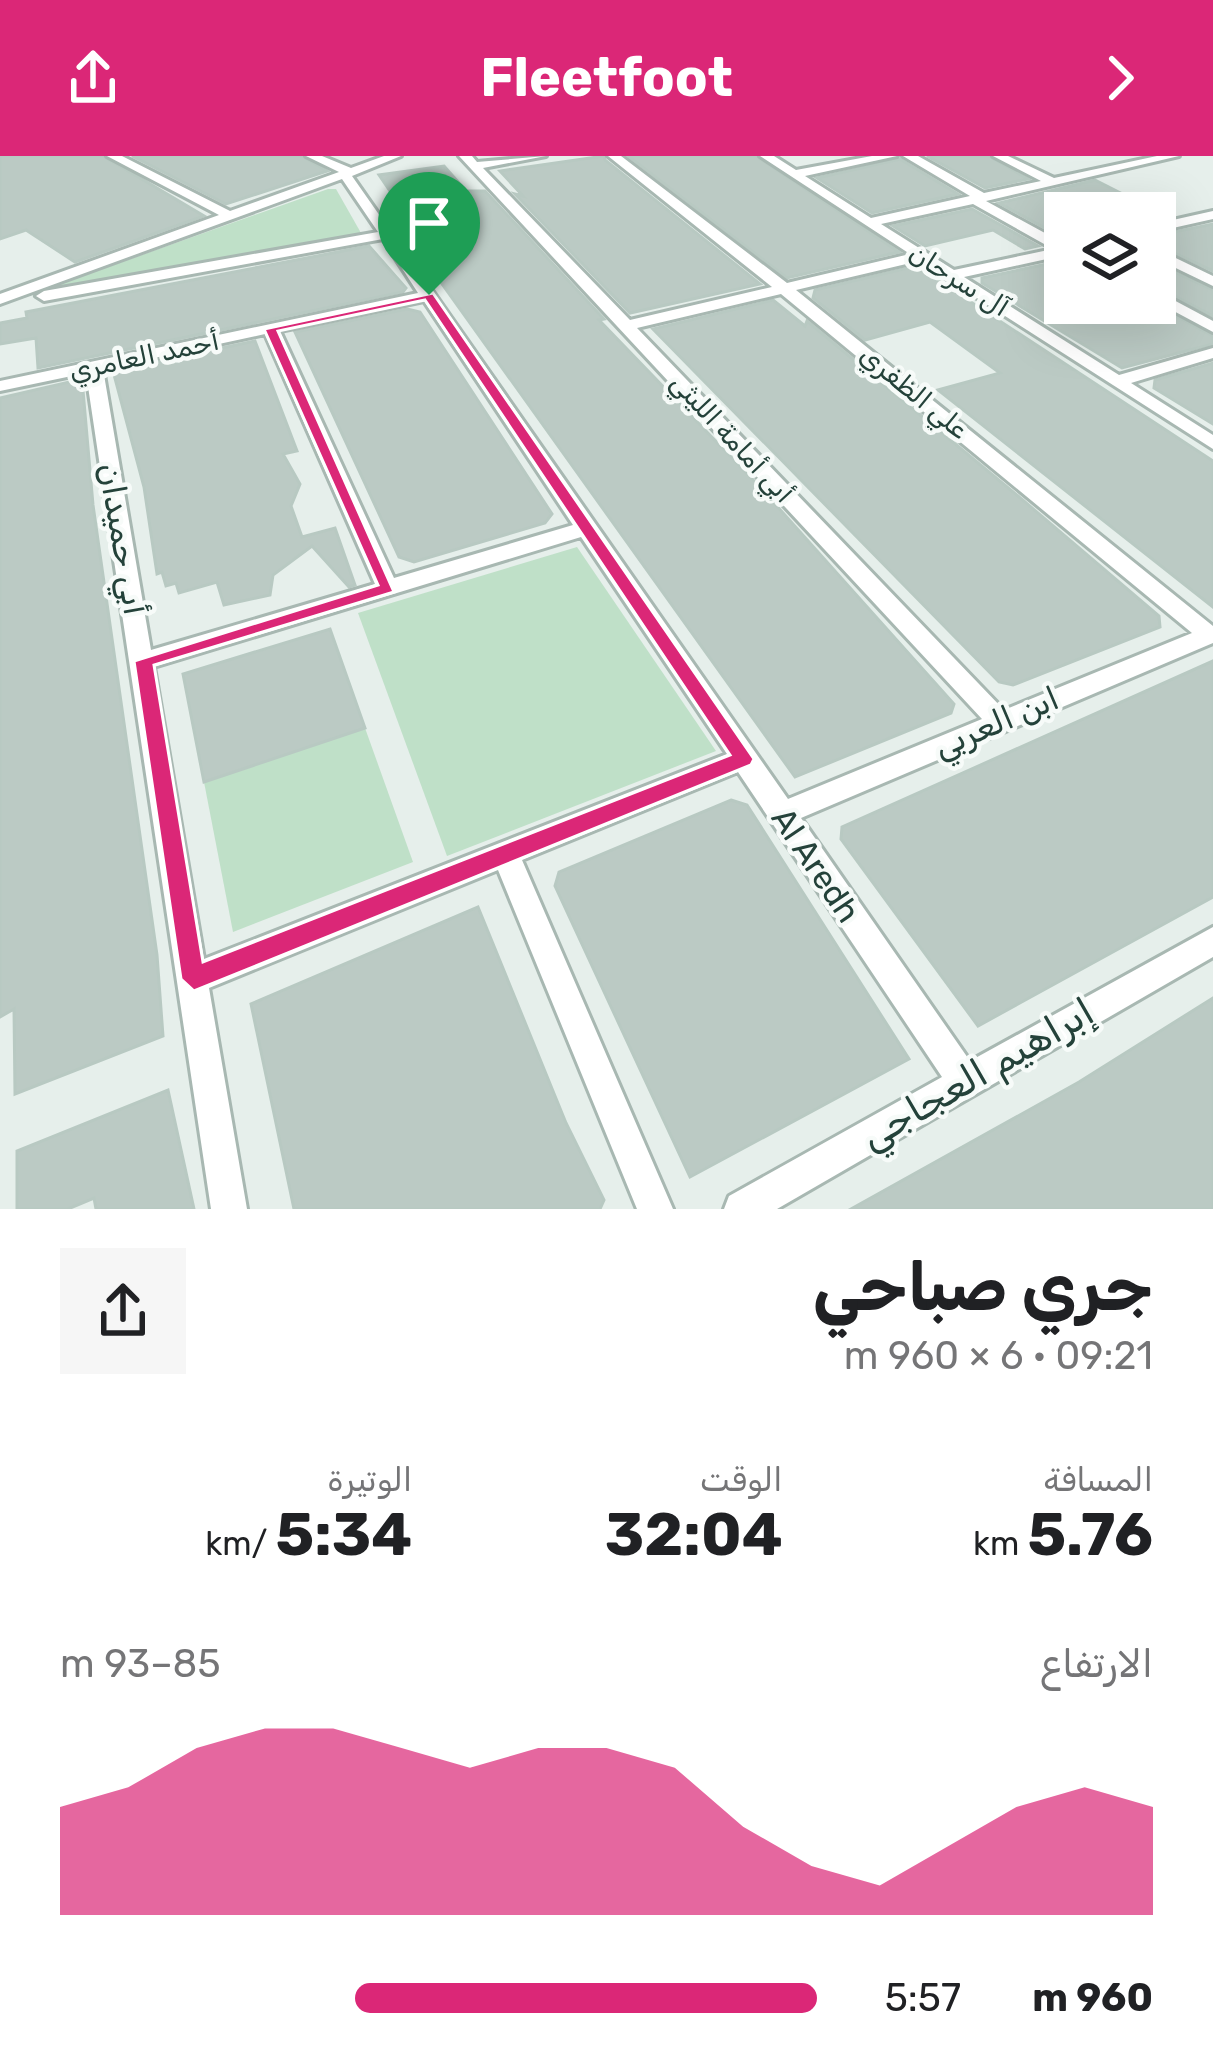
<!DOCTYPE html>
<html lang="ar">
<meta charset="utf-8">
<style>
body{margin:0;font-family:Rubik,"Noto Sans Arabic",sans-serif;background:#f6f6f6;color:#202124;direction:rtl;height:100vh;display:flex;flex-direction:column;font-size:45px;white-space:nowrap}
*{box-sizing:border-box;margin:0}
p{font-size:39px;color:#757577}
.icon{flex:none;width:66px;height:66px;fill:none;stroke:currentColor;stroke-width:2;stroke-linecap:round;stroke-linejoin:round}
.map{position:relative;height:1053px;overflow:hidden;direction:ltr}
.drawer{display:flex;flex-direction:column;background:#fff;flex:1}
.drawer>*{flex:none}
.buttons{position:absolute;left:1044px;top:36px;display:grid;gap:24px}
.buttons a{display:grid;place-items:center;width:132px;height:132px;border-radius:0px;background:#fff;box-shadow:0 12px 48px #0002;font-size:60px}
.pin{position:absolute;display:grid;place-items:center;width:102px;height:102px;color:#fff;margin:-123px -51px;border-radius:50% 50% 50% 0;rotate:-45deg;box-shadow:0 0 12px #0007}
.pin .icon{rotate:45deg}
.round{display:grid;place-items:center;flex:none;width:126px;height:126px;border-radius:0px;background:#f6f6f6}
.overview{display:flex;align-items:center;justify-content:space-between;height:204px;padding:0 60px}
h1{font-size:66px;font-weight:700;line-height:90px}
.metrics{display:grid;grid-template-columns:repeat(3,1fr);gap:18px;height:204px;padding:12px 60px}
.metrics div{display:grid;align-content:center}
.metrics b{font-size:60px;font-weight:700}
.metrics small{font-size:33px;font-weight:400}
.metrics p{font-size:33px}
.chart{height:336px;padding:24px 60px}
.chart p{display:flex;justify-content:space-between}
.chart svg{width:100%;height:216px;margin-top:12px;fill:#db2777;opacity:.7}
ul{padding:0 60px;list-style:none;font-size:39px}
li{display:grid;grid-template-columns:192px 144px 1fr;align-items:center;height:90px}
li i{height:30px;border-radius:15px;background:#db2777}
header{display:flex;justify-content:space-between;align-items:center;height:156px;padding:0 60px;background:#db2777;color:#fff;font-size:54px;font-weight:700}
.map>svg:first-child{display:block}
.green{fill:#bfe0c8}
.building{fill:#bbcac4;stroke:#b8c9c2;stroke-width:3}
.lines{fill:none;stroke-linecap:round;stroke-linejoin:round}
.minor-casing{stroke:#a8b8b2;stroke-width:6}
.minor{fill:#fff;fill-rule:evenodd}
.route{fill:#db2777;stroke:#fff;stroke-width:3;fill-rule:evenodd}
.labels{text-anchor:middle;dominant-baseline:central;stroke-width:9;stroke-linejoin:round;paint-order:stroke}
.far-street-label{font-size:27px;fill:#24423a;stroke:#f7fbf9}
.street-label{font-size:33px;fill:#24423a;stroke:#f7fbf9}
.near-street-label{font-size:39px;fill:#24423a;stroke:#f7fbf9}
</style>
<header><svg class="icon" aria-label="forward" viewBox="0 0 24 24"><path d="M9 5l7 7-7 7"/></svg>Fleetfoot<svg class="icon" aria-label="share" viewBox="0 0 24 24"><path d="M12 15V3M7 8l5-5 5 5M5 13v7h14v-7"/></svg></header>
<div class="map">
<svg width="1213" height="1053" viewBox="0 0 1213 1053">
<rect width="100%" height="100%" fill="#e6efeb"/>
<g class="green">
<polygon points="328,33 336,33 361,77 23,141"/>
<polygon points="577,391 716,595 447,700 358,457"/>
<polygon points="365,572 413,706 233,776 204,626"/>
</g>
<g class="building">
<polygon points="0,0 103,0 204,60 75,106 26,74 0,83"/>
<polygon points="132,0 302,0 327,15 226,48"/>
<polygon points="604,0 605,4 760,128 630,157 515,38 523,40 500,15"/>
<polygon points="628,0 756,0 899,96 787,122"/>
<polygon points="927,0 989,0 1028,23 985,32"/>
<polygon points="900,3 958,38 872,57 817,22"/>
<polygon points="444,10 466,35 485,35 604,163 599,164 758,329 954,548 951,557 795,621 387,51 396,44 379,19"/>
<polygon points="1095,24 1168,61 1065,57 1065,83 999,47"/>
<polygon points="972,53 1038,90 1025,93 993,74 925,90 893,70"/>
<polygon points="1213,68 1213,115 1155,88 1155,80"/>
<polygon points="369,90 406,132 403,136 38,212 36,182 0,188 0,167 27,162 26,156"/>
<polygon points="1065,104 1065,147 1152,147 1213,180 1213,188 1122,212 982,127 982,122"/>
<polygon points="1155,107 1213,134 1213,160 1155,130"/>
<polygon points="916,110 1213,305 1213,451 938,234 1000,217 930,166 865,184 813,142 815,134"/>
<polygon points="773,144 805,170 807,165 1018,340 1159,460 1160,471 1013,529 999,526 653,173"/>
<polygon points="407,153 420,156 552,358 545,367 414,406 399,401 295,176"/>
<polygon points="255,185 297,295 283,298 300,328 291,350 302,381 335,372 355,429 349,431 312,390 273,419 270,439 224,449 217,426 179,437 176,427 166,430 162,416 157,418 144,331 113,215"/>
<polygon points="1213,207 1213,268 1154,232 1155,224"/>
<polygon points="82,223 93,349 157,799 163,880 15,938 14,853 0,861 0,242"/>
<polygon points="330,473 365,572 204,626 183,518"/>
<polygon points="1213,505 1213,741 978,870 841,683 842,671"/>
<polygon points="731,644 747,649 909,903 690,1021 555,730 559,716"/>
<polygon points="478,751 566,967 604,1044 600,1053 294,1053 251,848"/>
<polygon points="1213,842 1213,1053 851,1053 1079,926"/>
<polygon points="168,934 194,1053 96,1053 94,1042 68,1053 17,1053 17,995"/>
</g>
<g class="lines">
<defs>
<g id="minor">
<path d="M 107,0 L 122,0 L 230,55 L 339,16 L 306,0 L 322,0 L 351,12 L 384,0 L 401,0 L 352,20 L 788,643 L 982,563 L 459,0 L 472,0 L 477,6 L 546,0 L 483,12 L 630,164 L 772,131 L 608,0 L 621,0 L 787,127 L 910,98 L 760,0 L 774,0 L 796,14 L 872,0 L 897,0 L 805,20 L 871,62 L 970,40 L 903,0 L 918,0 L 984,37 L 1041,25 L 993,0 L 1008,0 L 1054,22 L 1157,0 L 1179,0 L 986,45 L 1065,88 L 1065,99 L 964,121 L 1119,219 L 1213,192 L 1213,202 L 1131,227 L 1213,279 L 1213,293 L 919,105 L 796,134 L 1213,470 L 1213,487 L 801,662 L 970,905 L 1213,771 L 1213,801 L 777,1053 L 724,1053 L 729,1040 L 942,921 L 738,616 L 522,704 L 673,1053 L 637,1053 L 498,714 L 209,832 L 247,1053 L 211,1053 L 86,217 L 0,235 L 0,225 L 418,137 L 383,83 L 44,145 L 36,140 L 44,135 L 378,76 L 342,23 L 0,148 L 0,138 L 219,59 ZM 973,48 L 1053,93 L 954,114 L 881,68 ZM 781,138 L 1192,477 L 1004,554 L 637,172 ZM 424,145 L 573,369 L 394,422 L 280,175 ZM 265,178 L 375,428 L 151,494 L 103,213 ZM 581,381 L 727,598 L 204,803 L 154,511 Z"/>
<polygon points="1213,55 1213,63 1155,76 1155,68"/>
<polygon points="1155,92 1213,120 1213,130 1155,102"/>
<polygon points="1155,134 1213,165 1213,176 1155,145"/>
</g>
</defs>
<use href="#minor" class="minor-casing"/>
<use href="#minor" class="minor"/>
</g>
<path class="route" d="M 433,137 L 754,603 L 751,609 L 194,835 L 181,823 L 134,505 L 378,429 L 264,173 ZM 425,144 L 730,599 L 203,806 L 154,509 L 394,436 L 278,175 Z"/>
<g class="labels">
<g class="far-street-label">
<text transform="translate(959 124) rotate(32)">آل سرحان</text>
<text transform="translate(144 200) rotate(-12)">أحمد العامري</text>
<text transform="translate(914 236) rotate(39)">علي الظفري</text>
<text transform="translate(732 282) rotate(47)">أبي أمامة الليثي</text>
</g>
<g class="street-label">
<text transform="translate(123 383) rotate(80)">أبي حميدان</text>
<text transform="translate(996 566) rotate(-23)">ابن العربي</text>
<text transform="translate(816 709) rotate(56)">Al Aredh</text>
</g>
<g class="near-street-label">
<text transform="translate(977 918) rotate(-30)">إبراهيم العجاجي</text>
</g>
</g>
</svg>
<div class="buttons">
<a><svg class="icon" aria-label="layers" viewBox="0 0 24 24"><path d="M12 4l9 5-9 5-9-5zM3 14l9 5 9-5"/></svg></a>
</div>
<div class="pin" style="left:429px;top:139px;background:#1e9e55"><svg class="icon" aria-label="arrive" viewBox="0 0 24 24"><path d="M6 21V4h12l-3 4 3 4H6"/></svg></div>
</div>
<section class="drawer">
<div class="overview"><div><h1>جري صباحي</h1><p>09:21 · 6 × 960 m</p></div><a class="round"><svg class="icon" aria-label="share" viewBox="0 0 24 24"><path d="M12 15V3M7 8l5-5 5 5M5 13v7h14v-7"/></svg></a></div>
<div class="metrics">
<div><p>المسافة</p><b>5.76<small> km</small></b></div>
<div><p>الوقت</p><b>32:04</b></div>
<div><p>الوتيرة</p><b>5:34<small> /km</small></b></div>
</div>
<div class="chart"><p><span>الارتفاع</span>85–93 m</p>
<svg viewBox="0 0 160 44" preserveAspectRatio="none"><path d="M0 44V22L10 18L20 10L30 6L40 6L50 10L60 14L70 10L80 10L90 14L100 26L110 34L120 38L130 30L140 22L150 18L160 22V44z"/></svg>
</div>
<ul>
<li><b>960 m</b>5:57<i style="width:61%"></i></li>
</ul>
</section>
